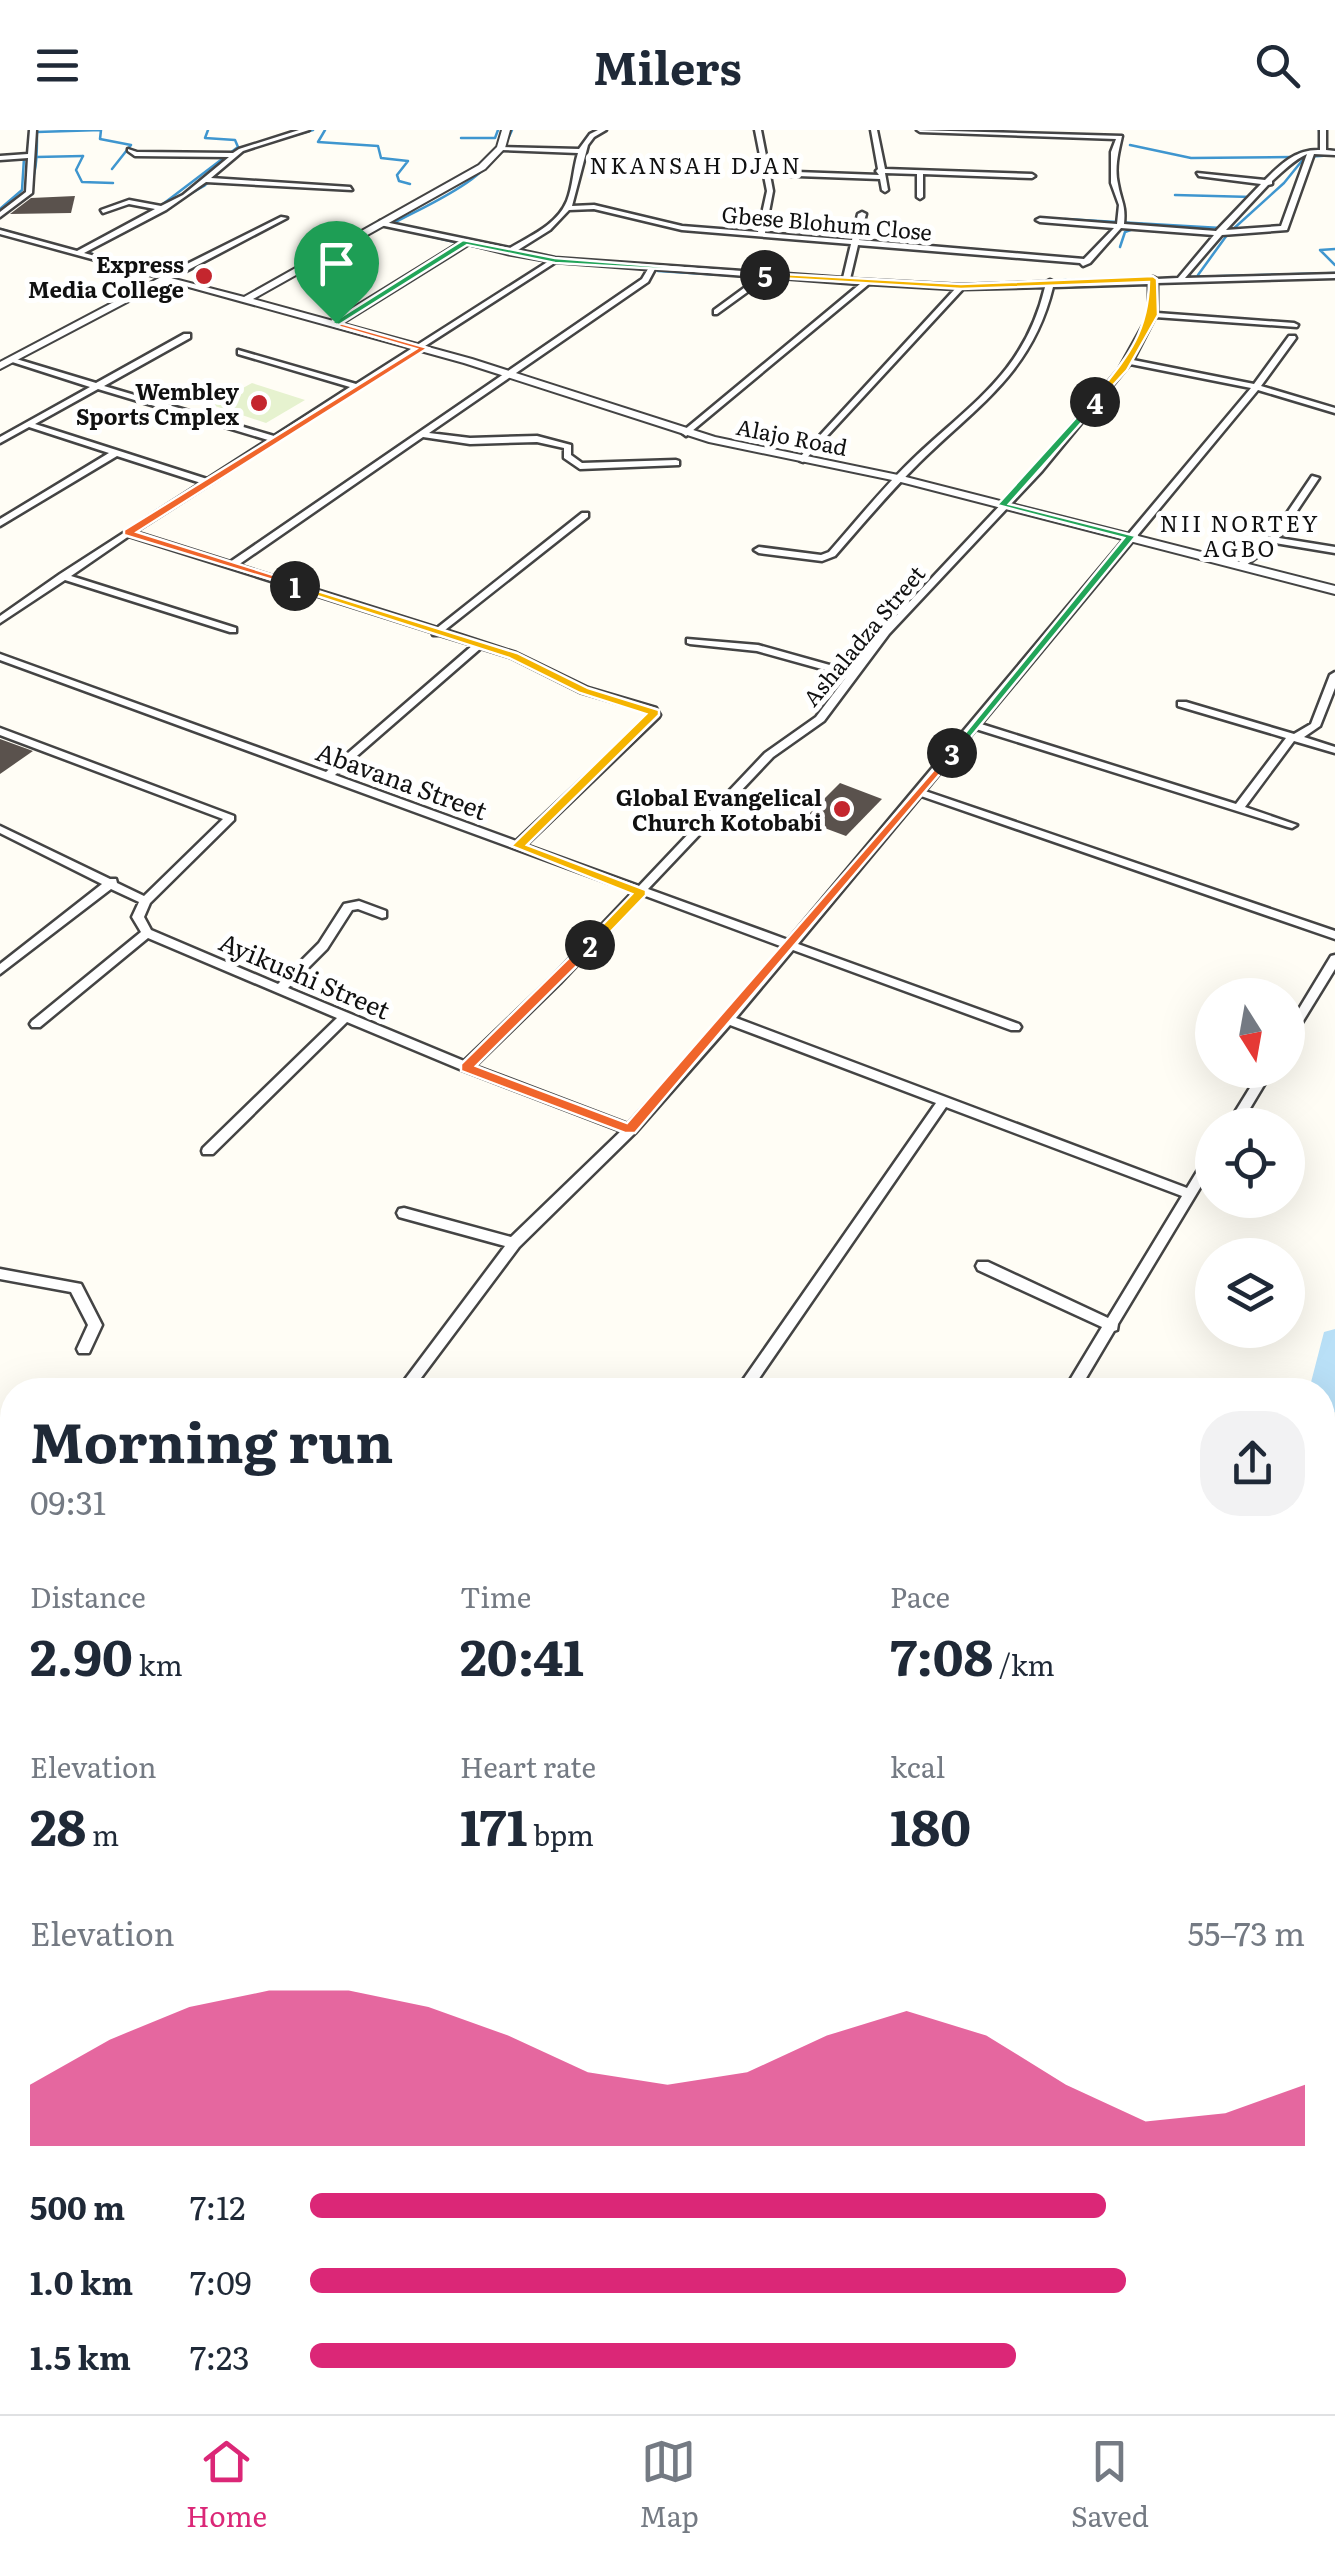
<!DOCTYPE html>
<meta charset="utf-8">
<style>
body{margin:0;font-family:Literata,serif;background:#f2f2f3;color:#1f2937;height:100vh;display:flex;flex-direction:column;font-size:38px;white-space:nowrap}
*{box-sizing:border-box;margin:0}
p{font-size:32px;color:#747a83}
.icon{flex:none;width:55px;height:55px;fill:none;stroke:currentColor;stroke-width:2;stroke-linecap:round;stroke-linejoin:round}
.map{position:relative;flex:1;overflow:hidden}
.side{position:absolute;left:0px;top:1248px;width:1335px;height:1038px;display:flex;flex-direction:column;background:#fff;border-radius:40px 40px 0 0;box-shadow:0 10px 40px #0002}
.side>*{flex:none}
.needle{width:65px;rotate:169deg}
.tools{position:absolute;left:1195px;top:848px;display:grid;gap:20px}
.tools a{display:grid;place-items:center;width:110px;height:110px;border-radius:50%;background:#fff;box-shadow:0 10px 40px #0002;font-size:50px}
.pin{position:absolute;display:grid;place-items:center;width:85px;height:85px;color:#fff;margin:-102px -42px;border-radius:50% 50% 50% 0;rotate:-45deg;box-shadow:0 0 10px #0007}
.pin .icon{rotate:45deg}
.km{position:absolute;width:50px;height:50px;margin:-25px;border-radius:50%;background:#222;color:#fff;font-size:28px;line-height:50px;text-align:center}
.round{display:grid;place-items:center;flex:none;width:105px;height:105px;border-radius:40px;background:#f2f2f3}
.overview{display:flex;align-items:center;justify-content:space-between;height:170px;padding:0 30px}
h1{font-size:55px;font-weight:700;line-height:75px}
.stats{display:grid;grid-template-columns:repeat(3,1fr);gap:15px;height:170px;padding:10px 30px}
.stats div{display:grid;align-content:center}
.stats b{font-size:50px;font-weight:700}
.stats small{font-size:28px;font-weight:400}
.stats p{font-size:28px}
.chart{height:280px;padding:20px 30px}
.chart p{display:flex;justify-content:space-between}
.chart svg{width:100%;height:180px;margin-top:10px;fill:#db2777;opacity:.7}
ul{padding:0 30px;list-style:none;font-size:32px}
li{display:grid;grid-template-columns:160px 120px 1fr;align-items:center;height:75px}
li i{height:25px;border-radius:12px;background:#db2777}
header{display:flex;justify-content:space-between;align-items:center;height:130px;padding:0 30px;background:#fff;font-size:45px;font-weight:700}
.tab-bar{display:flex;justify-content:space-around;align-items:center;height:140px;border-top:2px solid #e0e1e3;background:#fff;font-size:28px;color:#747a83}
.tab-bar a{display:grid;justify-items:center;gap:5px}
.tab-bar .current{color:#db2777}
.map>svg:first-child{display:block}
.pitch{fill:#e6f2cf}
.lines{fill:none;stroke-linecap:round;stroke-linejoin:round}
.stream-far2{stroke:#3f96cf;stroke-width:2.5}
.stream-far1{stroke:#3f96cf;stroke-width:5}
.stream{stroke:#3f96cf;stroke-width:6}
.river{fill:#b9e0f7;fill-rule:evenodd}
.building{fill:#5a524d}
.minor-casing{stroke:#444;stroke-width:5}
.tertiary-casing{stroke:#444;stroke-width:4}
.minor{fill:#fff;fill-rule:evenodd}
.tertiary{fill:#fff;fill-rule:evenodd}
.split-1{fill:#f0652b;stroke:#fff;stroke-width:2.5}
.split-2{fill:#f5b400;stroke:#fff;stroke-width:2.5}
.split-3{fill:#f0652b;stroke:#fff;stroke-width:2.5}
.split-4{fill:#22a559;stroke:#fff;stroke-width:2.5}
.split-5{fill:#f5b400;stroke:#fff;stroke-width:2.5}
.split-6{fill:#22a559;stroke:#fff;stroke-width:2.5}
.poi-dot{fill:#c4262e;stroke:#fff;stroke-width:4}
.labels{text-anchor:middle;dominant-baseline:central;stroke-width:10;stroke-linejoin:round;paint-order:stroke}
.far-neighbourhood-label{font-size:22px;letter-spacing:2.5px;fill:#111;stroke:#fff}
.far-street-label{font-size:22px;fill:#111;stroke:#fff}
.far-poi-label{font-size:22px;font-weight:bold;fill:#111;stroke:#fff;text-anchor:end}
.street-label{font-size:25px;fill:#111;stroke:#fff}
</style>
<header><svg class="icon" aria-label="menu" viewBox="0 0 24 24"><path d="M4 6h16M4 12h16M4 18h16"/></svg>Milers<svg class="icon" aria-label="search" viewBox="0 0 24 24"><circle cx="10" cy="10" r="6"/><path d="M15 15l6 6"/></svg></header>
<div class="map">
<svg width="1335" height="2284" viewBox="0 0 1335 2284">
<rect width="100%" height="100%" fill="#fffdf5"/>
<polygon class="pitch" points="252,253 305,270 266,293 212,275"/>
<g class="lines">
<g class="stream-far2">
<polyline points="325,0 318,12 378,16 381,28 408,31 397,45 399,51 410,54"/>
<polyline points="37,2 101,0 100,9 131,15 112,39"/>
<polyline points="461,8 495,8 498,0"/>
<polyline points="268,13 313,0"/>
<polyline points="1130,15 1191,28 1293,27"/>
<polyline points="83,26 76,40 82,52 113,53"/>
<polyline points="36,27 83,26"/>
<polyline points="1291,29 1300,22 1321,20 1319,0"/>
<polyline points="1175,65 1252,67"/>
<polyline points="1254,69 1271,52"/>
<polyline points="159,77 238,17 235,10 205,8 208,0"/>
<polyline points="0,79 22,60 24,28 19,27"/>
<path d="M 0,86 C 36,65 37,42 37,3"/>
<polyline points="1065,89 1221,98"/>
<polyline points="396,94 420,99"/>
<path d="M 390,95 C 434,71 492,50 512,0"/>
<polyline points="390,97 459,113"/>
<polyline points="0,99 77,121"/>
<polyline points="1231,101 1284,53 1305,27 1335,25"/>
<polyline points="467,115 539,130"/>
<polyline points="1120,117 1125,102 1136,98"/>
<polyline points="1335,119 1320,120 1335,135"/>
<polyline points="77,121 92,113"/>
<polyline points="85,123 204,56 243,20"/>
<polyline points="88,123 168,143"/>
<polyline points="559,133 586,134"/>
<polyline points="602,135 643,139"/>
<polyline points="658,141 754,147"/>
<polyline points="1198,145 1227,105"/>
<polyline points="1186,147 1335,143"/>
<polyline points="773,148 815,150"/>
<polyline points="1075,150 1175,148"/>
<polyline points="1028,153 1066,150"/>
<polyline points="152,158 179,155 215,164"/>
<polyline points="977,159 1016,157"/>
</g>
<polyline class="stream-far1" points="1322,1307 1335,1303"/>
<polyline class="stream" points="1322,1701 1335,1703"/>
<g class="river">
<polygon points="1335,1199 1335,1282 1322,1289 1322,1260 1309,1260 1324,1202"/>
<polygon points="829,2272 880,2272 875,2284 824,2284"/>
</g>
</g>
<g class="building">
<polygon points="75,66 71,83 10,84 31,68"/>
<polygon points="0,609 33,621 0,644"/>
<polygon points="840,653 882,669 846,706 803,690"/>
</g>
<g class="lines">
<defs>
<g id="minor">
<polygon points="30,0 36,0 32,63 0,87 0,82 26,62 28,28 0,30 0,26 28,24"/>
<polygon points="299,0 309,0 243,21 211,48 350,57 352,60 206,52 166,80 84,123 165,145 281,87 287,88 169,150 0,104 0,100 77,121 155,79 129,74 103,83 101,80 129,70 161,76 183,65 229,27 135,26 128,21 128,19 137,22 233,23 239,19"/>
<path d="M 598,0 L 606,0 L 594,7 L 588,15 L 572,76 L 594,75 L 682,96 L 758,102 L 767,61 L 755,0 L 761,0 L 769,41 L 879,45 L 876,41 L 878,39 L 871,0 L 877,0 L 885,39 L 1032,44 L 1035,46 L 1032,48 L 923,44 L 923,67 L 920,69 L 917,67 L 917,44 L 885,43 L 888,60 L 885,62 L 882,60 L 880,49 L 770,45 L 773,61 L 765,103 L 852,110 L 858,84 L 862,82 L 866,84 L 859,110 L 1084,129 L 1114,98 L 1040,92 L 1036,90 L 1040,88 L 1117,94 L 1119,75 L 1111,53 L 1111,22 L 1116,9 L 920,2 L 917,0 L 1122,6 C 1119,20 1114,37 1118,54 C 1121,72 1126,74 1124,94 L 1216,101 L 1261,54 L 1199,46 L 1197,43 L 1265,50 C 1281,34 1296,19 1320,20 L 1320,0 L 1326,0 L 1326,20 L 1335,21 L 1335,25 L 1314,24 L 1287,100 L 1222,105 L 1185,148 L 1335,144 L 1335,148 L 1157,153 L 1157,183 L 1294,193 L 1298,195 L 1297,197 L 1155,187 L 1133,230 L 1254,254 L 1289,206 L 1295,206 L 1296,208 L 1261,256 L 1335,278 L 1335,283 L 1258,260 L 981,594 L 1236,674 L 1286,608 L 1178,576 L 1178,572 L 1186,572 L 1294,604 L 1311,594 L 1330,545 L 1335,542 L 1335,558 L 1320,596 L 1304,607 L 1335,617 L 1335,623 L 1294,611 L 1245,677 L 1297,695 L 1292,698 L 1288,697 L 976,599 L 925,661 L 1335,801 L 1335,809 L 921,666 L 798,814 L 1019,894 L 1021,897 L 1019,900 L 1011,900 L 793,820 L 736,888 L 1187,1058 L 1207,1025 L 1212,1023 L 1212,1038 L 1118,1194 L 1117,1200 L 1114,1201 L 1079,1260 L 1064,1260 L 1102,1197 L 978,1140 L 976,1136 L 978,1132 L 988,1132 L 1108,1188 L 1182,1066 L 946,977 L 751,1260 L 736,1260 L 936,973 L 730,895 L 635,1003 L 519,1117 L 412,1260 L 397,1260 L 505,1116 L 399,1087 L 397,1083 L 399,1079 L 404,1078 L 511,1107 L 621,1001 L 462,940 L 347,892 L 213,1024 L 203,1024 L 202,1021 L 203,1018 L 337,888 L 148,808 L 40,897 L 32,897 L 30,894 L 32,891 L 141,802 L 132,787 L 139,772 L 111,759 L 0,844 L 0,834 L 102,754 L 0,703 L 0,696 L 110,749 L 116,749 L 117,753 L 144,766 L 223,689 L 0,605 L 0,598 L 234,686 L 234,690 L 150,773 L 144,787 L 151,800 L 278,854 L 319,813 L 344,774 L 359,771 L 386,781 L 386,787 L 382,788 L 358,779 L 352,780 L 327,819 L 288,858 L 464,931 L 552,847 L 633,762 L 0,530 L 0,524 L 326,642 L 473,515 L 440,505 L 433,505 L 432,502 L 129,406 L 71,446 L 236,498 L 236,502 L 230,502 L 65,450 L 0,493 L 0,486 L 60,444 L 201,353 L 117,326 L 0,396 L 0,389 L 109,323 L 29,297 L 0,313 L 0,307 L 90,257 L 6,230 L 13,228 L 96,253 L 184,204 L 190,204 L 190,208 L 104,256 L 274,306 L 350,257 L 238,224 L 238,220 L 356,254 L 549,131 L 509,124 L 469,114 L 339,195 L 333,195 L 333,191 L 461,112 L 380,95 L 380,91 L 510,118 C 530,106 557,95 567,71 C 573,56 573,39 578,23 L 501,20 L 499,17 L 579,19 L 590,4 ZM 1307,24 L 1281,96 L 1226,100 L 1268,55 L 1272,54 L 1272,51 C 1283,41 1294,30 1307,24 ZM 594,79 L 682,100 L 851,114 L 843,148 L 555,128 L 518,120 L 550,100 L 569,80 ZM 1121,98 L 1214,105 L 1178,148 L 1157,149 L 1153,147 L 1149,149 L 1054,152 L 1050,150 L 1046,152 L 961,155 L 850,149 L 858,115 L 1080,133 L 1083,136 L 1090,133 ZM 556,132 L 648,139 L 642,149 L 230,432 L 135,402 ZM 655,139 L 759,147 L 714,180 L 714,184 L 717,184 L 768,147 L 860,154 L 683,301 L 682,303 L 686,306 L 869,154 L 955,159 L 800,327 L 800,331 L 803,332 L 963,159 L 1045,157 C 1025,240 976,270 917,325 C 885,355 858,389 829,422 L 821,425 L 759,417 L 754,420 L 759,423 L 822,431 L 835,426 C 863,394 889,363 919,333 C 978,275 1032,243 1053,157 L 1149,154 L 1149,185 L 1119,239 L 1036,337 L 883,500 L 851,541 L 758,515 L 687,509 L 687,513 L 690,514 L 757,521 L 847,546 L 816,587 L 765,623 L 639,756 L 526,715 L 659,587 L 660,585 L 656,578 L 588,558 L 516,523 L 445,500 L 588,387 L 588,383 L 582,383 L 437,498 L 238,435 L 423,307 L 470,314 L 537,312 L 564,318 L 564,328 L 580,339 L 679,335 L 679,331 L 676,330 L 582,333 L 571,325 L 571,315 L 537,306 L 470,308 L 429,303 L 648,152 ZM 1130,234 L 1251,258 L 788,810 L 648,759 L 773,627 L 824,591 L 889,504 L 1042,341 ZM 98,259 L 268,310 L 207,349 L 35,294 ZM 481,518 L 510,527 L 580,562 L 648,582 L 650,585 L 516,711 L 335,645 ZM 643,765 L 783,817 L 724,887 L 628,994 L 475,936 L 560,853 Z"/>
<polygon points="1312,346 1319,348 1279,408 1335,417 1335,423 1275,413 1245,436 1239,436 1239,432 1270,408"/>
<polygon points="1335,825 1335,839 1292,909 1288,910 1288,897 1331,826"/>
<polygon points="1261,940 1273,940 1240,995 1227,995"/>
<polygon points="0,1139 81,1154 102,1195 89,1223 79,1223 77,1219 88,1195 71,1162 0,1149"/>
<polygon points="0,1489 12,1494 12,1509 0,1504"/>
<polygon points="12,1588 12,1604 0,1607 0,1591"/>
<path d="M 12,2130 C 13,2145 16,2162 0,2169 C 0,2154 0,2137 12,2130 Z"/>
<polygon points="228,2272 253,2272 246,2284 221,2284"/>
<polygon points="324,2272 345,2272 346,2284 324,2284"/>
<polygon points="642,2272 664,2272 670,2284 647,2284"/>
</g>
<polygon id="tertiary" points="502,0 510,0 505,18 485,39 253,169 472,229 715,307 898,345 1335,456 1335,464 897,351 709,312 464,233 167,151 0,239 0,232 163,146 244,167 479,35 497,17"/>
</defs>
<use href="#minor" class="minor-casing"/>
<use href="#tertiary" class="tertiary-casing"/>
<use href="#minor" class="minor"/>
<use href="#tertiary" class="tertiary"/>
</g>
<polygon class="split-1" points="333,191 428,218 137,402 299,453 299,458 124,405 124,400 416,219 333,195"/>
<polygon class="split-2" points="292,453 517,523 588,558 659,580 659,585 527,715 646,760 646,765 595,818 583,815 632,764 511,716 646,584 580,563 509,528 292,458"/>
<polygon class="split-3" points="952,619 956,625 635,1003 625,1003 461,941 461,934 585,812 595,812 595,818 476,936 627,993"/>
<polygon class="split-4" points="1092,270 1100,272 1009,374 1136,406 956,625 947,625 1124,408 997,375"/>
<path class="split-5" d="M 765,143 L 961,154 L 1153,146 L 1157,149 L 1158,185 L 1127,240 L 1095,275 L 1091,272 C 1123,231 1148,207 1149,152 L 961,159 L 762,147 Z"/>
<polygon class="split-6" points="463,110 555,128 769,145 555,133 467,115 339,195 331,193"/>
<g class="poi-dot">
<circle cx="204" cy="146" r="10"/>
<circle cx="259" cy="273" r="10"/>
<circle cx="842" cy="679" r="10"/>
</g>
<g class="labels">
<g class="far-neighbourhood-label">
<text x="696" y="34">NKANSAH DJAN</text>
<text x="1240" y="392">NII NORTEY<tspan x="1240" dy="25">AGBO</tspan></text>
</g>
<g class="far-street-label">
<text transform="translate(827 92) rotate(5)">Gbese Blohum Close</text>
<text transform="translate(792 306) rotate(11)">Alajo Road</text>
<text transform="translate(863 505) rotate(-50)">Ashaladza Street</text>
</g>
<g class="far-poi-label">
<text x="184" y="133">Express<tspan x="184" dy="25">Media College</tspan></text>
<text x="239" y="260">Wembley<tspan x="239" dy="25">Sports Cmplex</tspan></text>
<text x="822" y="666">Global Evangelical<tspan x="822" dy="25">Church Kotobabi</tspan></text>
</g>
<g class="street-label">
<text transform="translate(402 650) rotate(20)">Abavana Street</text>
<text transform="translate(305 845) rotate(23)">Ayikushi Street</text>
</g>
</g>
</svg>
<div class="tools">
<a><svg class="needle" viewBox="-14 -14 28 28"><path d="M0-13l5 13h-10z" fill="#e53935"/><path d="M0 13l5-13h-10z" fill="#747a83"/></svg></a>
<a><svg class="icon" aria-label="locate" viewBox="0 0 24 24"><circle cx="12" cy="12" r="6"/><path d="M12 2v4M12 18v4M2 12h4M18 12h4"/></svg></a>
<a><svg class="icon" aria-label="layers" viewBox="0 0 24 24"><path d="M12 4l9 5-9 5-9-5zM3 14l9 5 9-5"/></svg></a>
</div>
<div class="pin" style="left:336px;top:193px;background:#1e9e55"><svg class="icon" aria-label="arrive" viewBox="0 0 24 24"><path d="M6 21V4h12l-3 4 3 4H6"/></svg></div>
<b class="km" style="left:295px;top:456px">1</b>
<b class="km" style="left:590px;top:815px">2</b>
<b class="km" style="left:952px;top:623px">3</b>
<b class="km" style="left:1095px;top:272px">4</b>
<b class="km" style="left:765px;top:145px">5</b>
<section class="side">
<div class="overview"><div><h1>Morning run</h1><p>09:31</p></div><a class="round"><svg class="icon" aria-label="share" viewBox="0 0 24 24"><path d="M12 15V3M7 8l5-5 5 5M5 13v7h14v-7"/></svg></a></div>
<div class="stats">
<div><p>Distance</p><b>2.90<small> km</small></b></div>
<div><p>Time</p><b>20:41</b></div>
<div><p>Pace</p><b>7:08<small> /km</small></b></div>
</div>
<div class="stats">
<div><p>Elevation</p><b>28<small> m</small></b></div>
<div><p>Heart rate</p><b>171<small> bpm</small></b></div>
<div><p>kcal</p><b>180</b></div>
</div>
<div class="chart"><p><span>Elevation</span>55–73 m</p>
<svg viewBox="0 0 160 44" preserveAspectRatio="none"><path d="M0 44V29L10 18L20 10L30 6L40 6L50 10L60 17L70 26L80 29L90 26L100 17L110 11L120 17L130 29L140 38L150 36L160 29V44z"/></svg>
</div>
<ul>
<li><b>500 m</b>7:12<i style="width:80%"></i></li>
<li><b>1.0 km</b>7:09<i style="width:82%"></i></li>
<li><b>1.5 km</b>7:23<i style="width:71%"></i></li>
</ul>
</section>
</div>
<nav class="tab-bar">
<a class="current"><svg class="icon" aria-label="home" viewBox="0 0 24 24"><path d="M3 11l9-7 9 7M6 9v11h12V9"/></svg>Home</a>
<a><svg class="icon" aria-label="map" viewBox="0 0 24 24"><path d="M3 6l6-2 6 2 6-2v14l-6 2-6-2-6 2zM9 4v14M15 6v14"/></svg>Map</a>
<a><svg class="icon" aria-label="saved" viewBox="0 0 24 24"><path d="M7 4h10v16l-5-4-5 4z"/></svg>Saved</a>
</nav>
